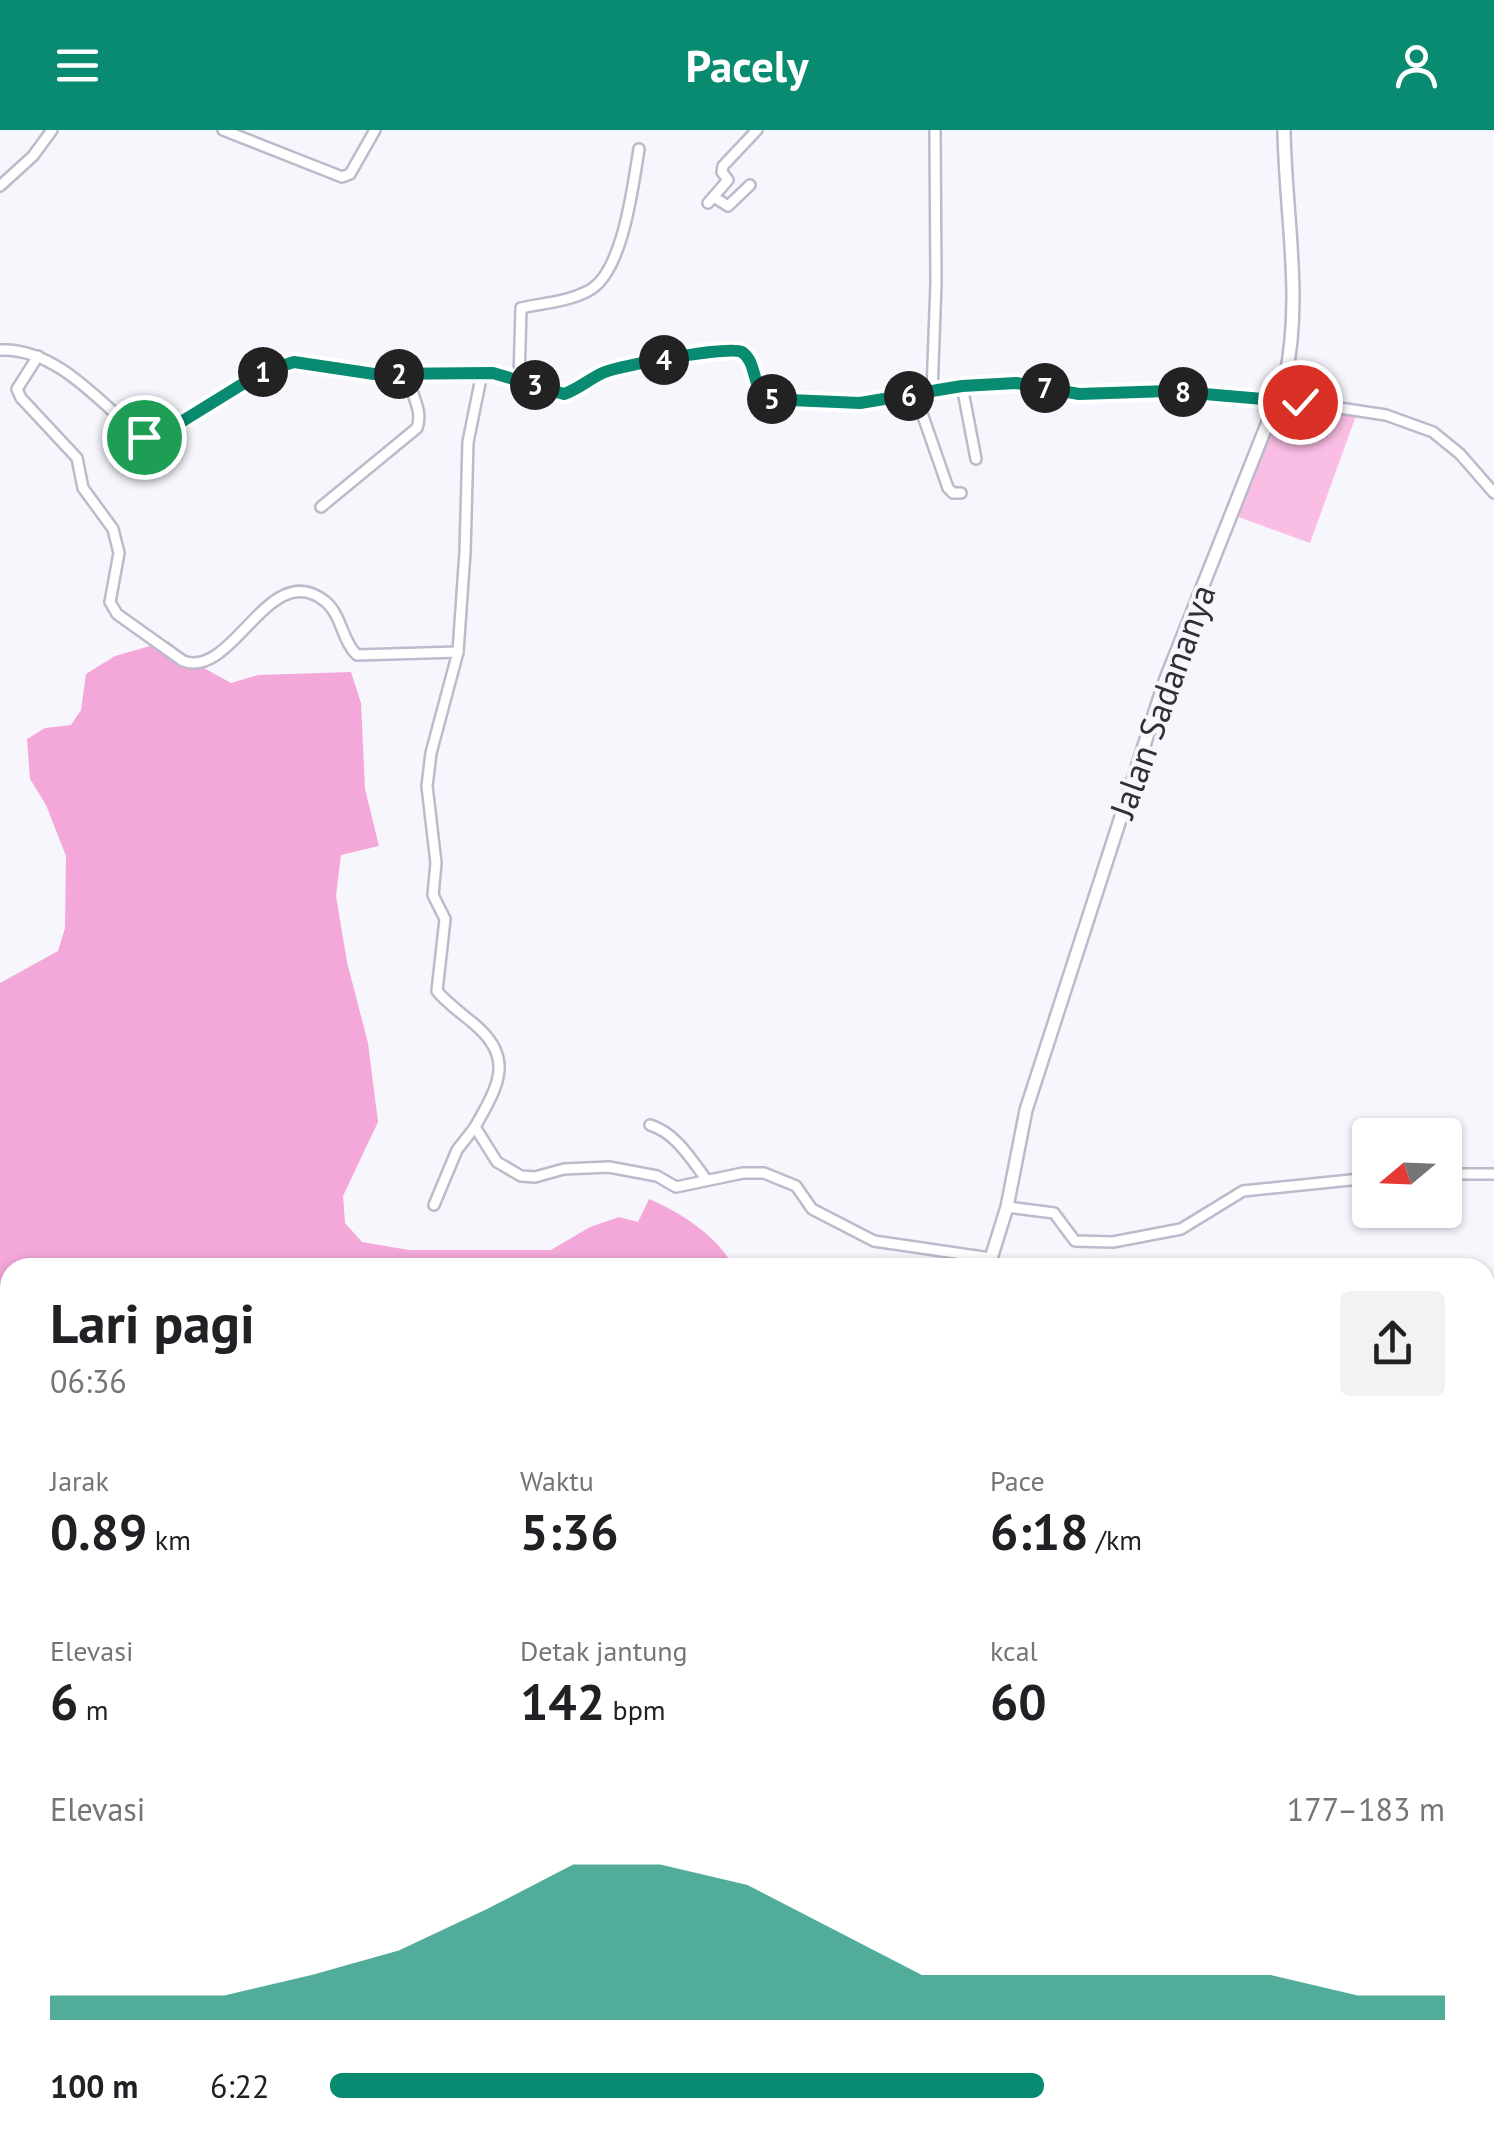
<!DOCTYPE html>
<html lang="id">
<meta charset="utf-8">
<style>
body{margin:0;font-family:"PT Sans",sans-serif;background:#f2f2f2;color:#202124;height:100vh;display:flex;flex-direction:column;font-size:38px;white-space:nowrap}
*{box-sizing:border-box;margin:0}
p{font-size:32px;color:#757577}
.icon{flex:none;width:55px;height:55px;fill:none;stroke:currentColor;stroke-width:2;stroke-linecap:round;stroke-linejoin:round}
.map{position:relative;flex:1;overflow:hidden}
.sheet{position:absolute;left:0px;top:1128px;width:1495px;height:888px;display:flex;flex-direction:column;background:#fff;border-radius:30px 30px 0 0;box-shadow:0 2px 8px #0004}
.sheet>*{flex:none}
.needle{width:65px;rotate:251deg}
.buttons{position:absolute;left:1352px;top:988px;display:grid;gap:20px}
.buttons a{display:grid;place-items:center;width:110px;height:110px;border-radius:10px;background:#fff;box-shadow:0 2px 8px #0004;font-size:50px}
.pin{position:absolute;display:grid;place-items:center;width:85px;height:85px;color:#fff;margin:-42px;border:5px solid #fff;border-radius:50%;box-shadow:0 2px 10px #0007}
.km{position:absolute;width:50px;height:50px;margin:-25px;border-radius:50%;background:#222;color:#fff;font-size:28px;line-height:50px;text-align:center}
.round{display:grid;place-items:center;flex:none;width:105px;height:105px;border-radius:10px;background:#f2f2f2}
.head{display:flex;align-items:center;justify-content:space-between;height:170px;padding:0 50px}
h1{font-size:55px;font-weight:700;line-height:75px}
.stats{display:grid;grid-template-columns:repeat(3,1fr);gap:15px;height:170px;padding:10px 50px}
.stats div{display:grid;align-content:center}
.stats b{font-size:50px;font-weight:700}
.stats small{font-size:28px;font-weight:400}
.stats p{font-size:28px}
.chart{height:280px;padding:20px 50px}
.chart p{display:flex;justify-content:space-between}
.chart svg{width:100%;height:180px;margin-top:10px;fill:#088b70;opacity:.7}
ul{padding:0 50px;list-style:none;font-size:32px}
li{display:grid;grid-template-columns:160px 120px 1fr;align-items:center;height:75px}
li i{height:25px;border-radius:12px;background:#088b70}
header{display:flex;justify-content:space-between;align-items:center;height:130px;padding:0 50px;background:#088b70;color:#fff;font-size:45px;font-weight:700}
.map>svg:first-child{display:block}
.green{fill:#fabee4}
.forest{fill:#f4a7d9}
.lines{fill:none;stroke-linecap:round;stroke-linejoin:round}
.stream{stroke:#65ace6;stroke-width:2.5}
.minor-casing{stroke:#bdbacc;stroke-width:14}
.tertiary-casing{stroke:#bdbacc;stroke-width:16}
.minor{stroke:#fff;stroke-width:9}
.tertiary{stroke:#fff;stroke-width:11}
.route-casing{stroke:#fff;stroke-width:20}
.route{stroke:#088b70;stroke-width:12}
.labels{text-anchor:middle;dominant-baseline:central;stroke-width:8;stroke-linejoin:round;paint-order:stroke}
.street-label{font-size:35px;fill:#302f36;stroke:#f7f6fd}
</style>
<header><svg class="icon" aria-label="menu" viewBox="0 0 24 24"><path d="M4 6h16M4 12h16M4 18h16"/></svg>Pacely<svg class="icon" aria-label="person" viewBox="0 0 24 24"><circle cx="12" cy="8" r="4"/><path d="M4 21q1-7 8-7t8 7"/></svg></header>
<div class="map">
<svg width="1494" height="2014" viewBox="0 0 1494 2014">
<rect width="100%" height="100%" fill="#f7f6fd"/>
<polygon class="green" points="1282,271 1357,283 1310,413 1233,385"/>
<path class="forest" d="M 168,511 L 202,537 L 231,553 L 258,545 L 351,542 L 361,573 L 365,659 L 379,716 L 341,725 L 336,766 L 347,832 L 368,913 L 378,992 L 343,1066 L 345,1093 L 362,1112 L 409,1120 L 551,1120 L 590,1097 L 619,1087 L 638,1092 L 649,1069 C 682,1083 717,1106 734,1137 L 10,1138 L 10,2005 L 283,2005 L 243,2014 L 0,2014 L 0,853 L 58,821 L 65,798 L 66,726 L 46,675 L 30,649 L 27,609 L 45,598 L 71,595 L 81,580 L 86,544 L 115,526 Z"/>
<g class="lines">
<g class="stream">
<polyline points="1485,1465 1494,1460"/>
<polyline points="1485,1629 1494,1634"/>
<polyline points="975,2014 975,2005"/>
</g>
<defs>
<g id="minor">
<polyline points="223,0 342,47 350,44 375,0"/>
<polyline points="0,56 33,26 52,0"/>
<polyline points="714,67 728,76 750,55"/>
<polyline points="708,73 728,50 722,42 723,36 757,0"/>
<path d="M 0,220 C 55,217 100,272 139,305 L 152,308 L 161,305 L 262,242 L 294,232 L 375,245 L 493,243 L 564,264 C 579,259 591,247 606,242 C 629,233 728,213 745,226 L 761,265 L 770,270 L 860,273 L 962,256 L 1016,253 L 1079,264 L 1169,261 L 1300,272 L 1386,285 L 1433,302 L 1460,324 L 1494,363"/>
<path d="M 38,226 L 17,259 L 21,268 L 77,328 L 83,358 L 113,399 L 119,423 L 110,472 L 117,484 L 183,531 C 234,550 269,425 326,472 C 342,486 342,511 357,525 L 458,522"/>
<path d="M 482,243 L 468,312 L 465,422 L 458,522 L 431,623 L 427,656 L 436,733 L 433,765 L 445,789 L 437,861 C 447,873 461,883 473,893 C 516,928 498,956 475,997 L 497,1032 L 521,1046 L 535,1047 L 564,1039 L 609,1037 L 657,1046 L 676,1057 L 743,1043 L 764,1043 L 796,1056 L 812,1079 L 874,1111 L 990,1128"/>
<path d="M 519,250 L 521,178 C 543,173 567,172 588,161 C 623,144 633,55 639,19"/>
<polyline points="962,256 976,329"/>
<polyline points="932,262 936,153 935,0"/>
<polyline points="916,266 948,358 953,363 961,363"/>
<path d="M 321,377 L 417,298 C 424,279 409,264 409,244"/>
<path d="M 650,995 C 676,1003 691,1029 706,1049"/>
<polyline points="1445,1044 1494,1044"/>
<polyline points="434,1075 457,1020 475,997"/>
<polyline points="1007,1077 1054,1083 1075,1111 1113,1112 1181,1099 1243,1061 1370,1048"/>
<polyline points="1485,1257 1494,1259"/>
<polyline points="1485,1313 1494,1303"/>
<polyline points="1325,2014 1329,2005"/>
</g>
<g id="tertiary">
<path d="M 988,1138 L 1007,1077 L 1026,980 L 1165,551 L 1285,249 C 1303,169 1285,81 1284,0"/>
<polyline points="1485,1924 1494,1927"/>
<polyline points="379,2014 392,2005"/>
</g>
</defs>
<use href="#minor" class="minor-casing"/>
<use href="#tertiary" class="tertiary-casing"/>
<use href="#minor" class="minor"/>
<use href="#tertiary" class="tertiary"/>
</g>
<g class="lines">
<defs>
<path id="route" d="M 144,307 L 160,305 L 262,242 L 294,232 L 374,244 L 493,243 L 564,264 C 579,259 590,248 605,242 C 621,236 730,215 742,222 C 757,232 752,258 767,269 L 860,273 L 962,256 L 1016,253 L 1079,264 L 1169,261 L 1300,272"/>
</defs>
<use href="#route" class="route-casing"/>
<use href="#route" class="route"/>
</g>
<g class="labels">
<g class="street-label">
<text transform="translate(1162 571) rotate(-70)">Jalan Sadananya</text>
</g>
</g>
</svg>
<div class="buttons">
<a><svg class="needle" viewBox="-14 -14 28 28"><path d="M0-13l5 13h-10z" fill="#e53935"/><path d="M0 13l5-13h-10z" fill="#757577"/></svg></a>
</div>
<div class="pin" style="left:144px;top:307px;background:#1e9e55"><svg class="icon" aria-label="arrive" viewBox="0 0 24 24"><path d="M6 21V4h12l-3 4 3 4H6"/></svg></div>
<div class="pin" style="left:1300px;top:272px;background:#d93025"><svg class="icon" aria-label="check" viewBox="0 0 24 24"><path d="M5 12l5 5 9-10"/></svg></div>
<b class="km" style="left:263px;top:242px">1</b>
<b class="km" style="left:399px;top:244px">2</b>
<b class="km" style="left:535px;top:255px">3</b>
<b class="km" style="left:664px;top:230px">4</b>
<b class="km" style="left:772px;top:269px">5</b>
<b class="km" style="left:909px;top:266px">6</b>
<b class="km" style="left:1045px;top:258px">7</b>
<b class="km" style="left:1183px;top:262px">8</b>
<section class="sheet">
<div class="head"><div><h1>Lari pagi</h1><p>06:36</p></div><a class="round"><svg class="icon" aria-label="share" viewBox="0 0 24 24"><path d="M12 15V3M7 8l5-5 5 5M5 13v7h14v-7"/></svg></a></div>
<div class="stats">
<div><p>Jarak</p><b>0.89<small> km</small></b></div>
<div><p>Waktu</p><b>5:36</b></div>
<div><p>Pace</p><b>6:18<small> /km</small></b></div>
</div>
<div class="stats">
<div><p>Elevasi</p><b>6<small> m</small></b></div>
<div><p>Detak jantung</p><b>142<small> bpm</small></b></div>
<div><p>kcal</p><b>60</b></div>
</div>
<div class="chart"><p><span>Elevasi</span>177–183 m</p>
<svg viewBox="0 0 160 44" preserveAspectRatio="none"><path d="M0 44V38L10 38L20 38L30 33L40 27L50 17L60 6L70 6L80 11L90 22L100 33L110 33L120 33L130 33L140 33L150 38L160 38V44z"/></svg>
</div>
<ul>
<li><b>100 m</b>6:22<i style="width:64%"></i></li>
</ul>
</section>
</div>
